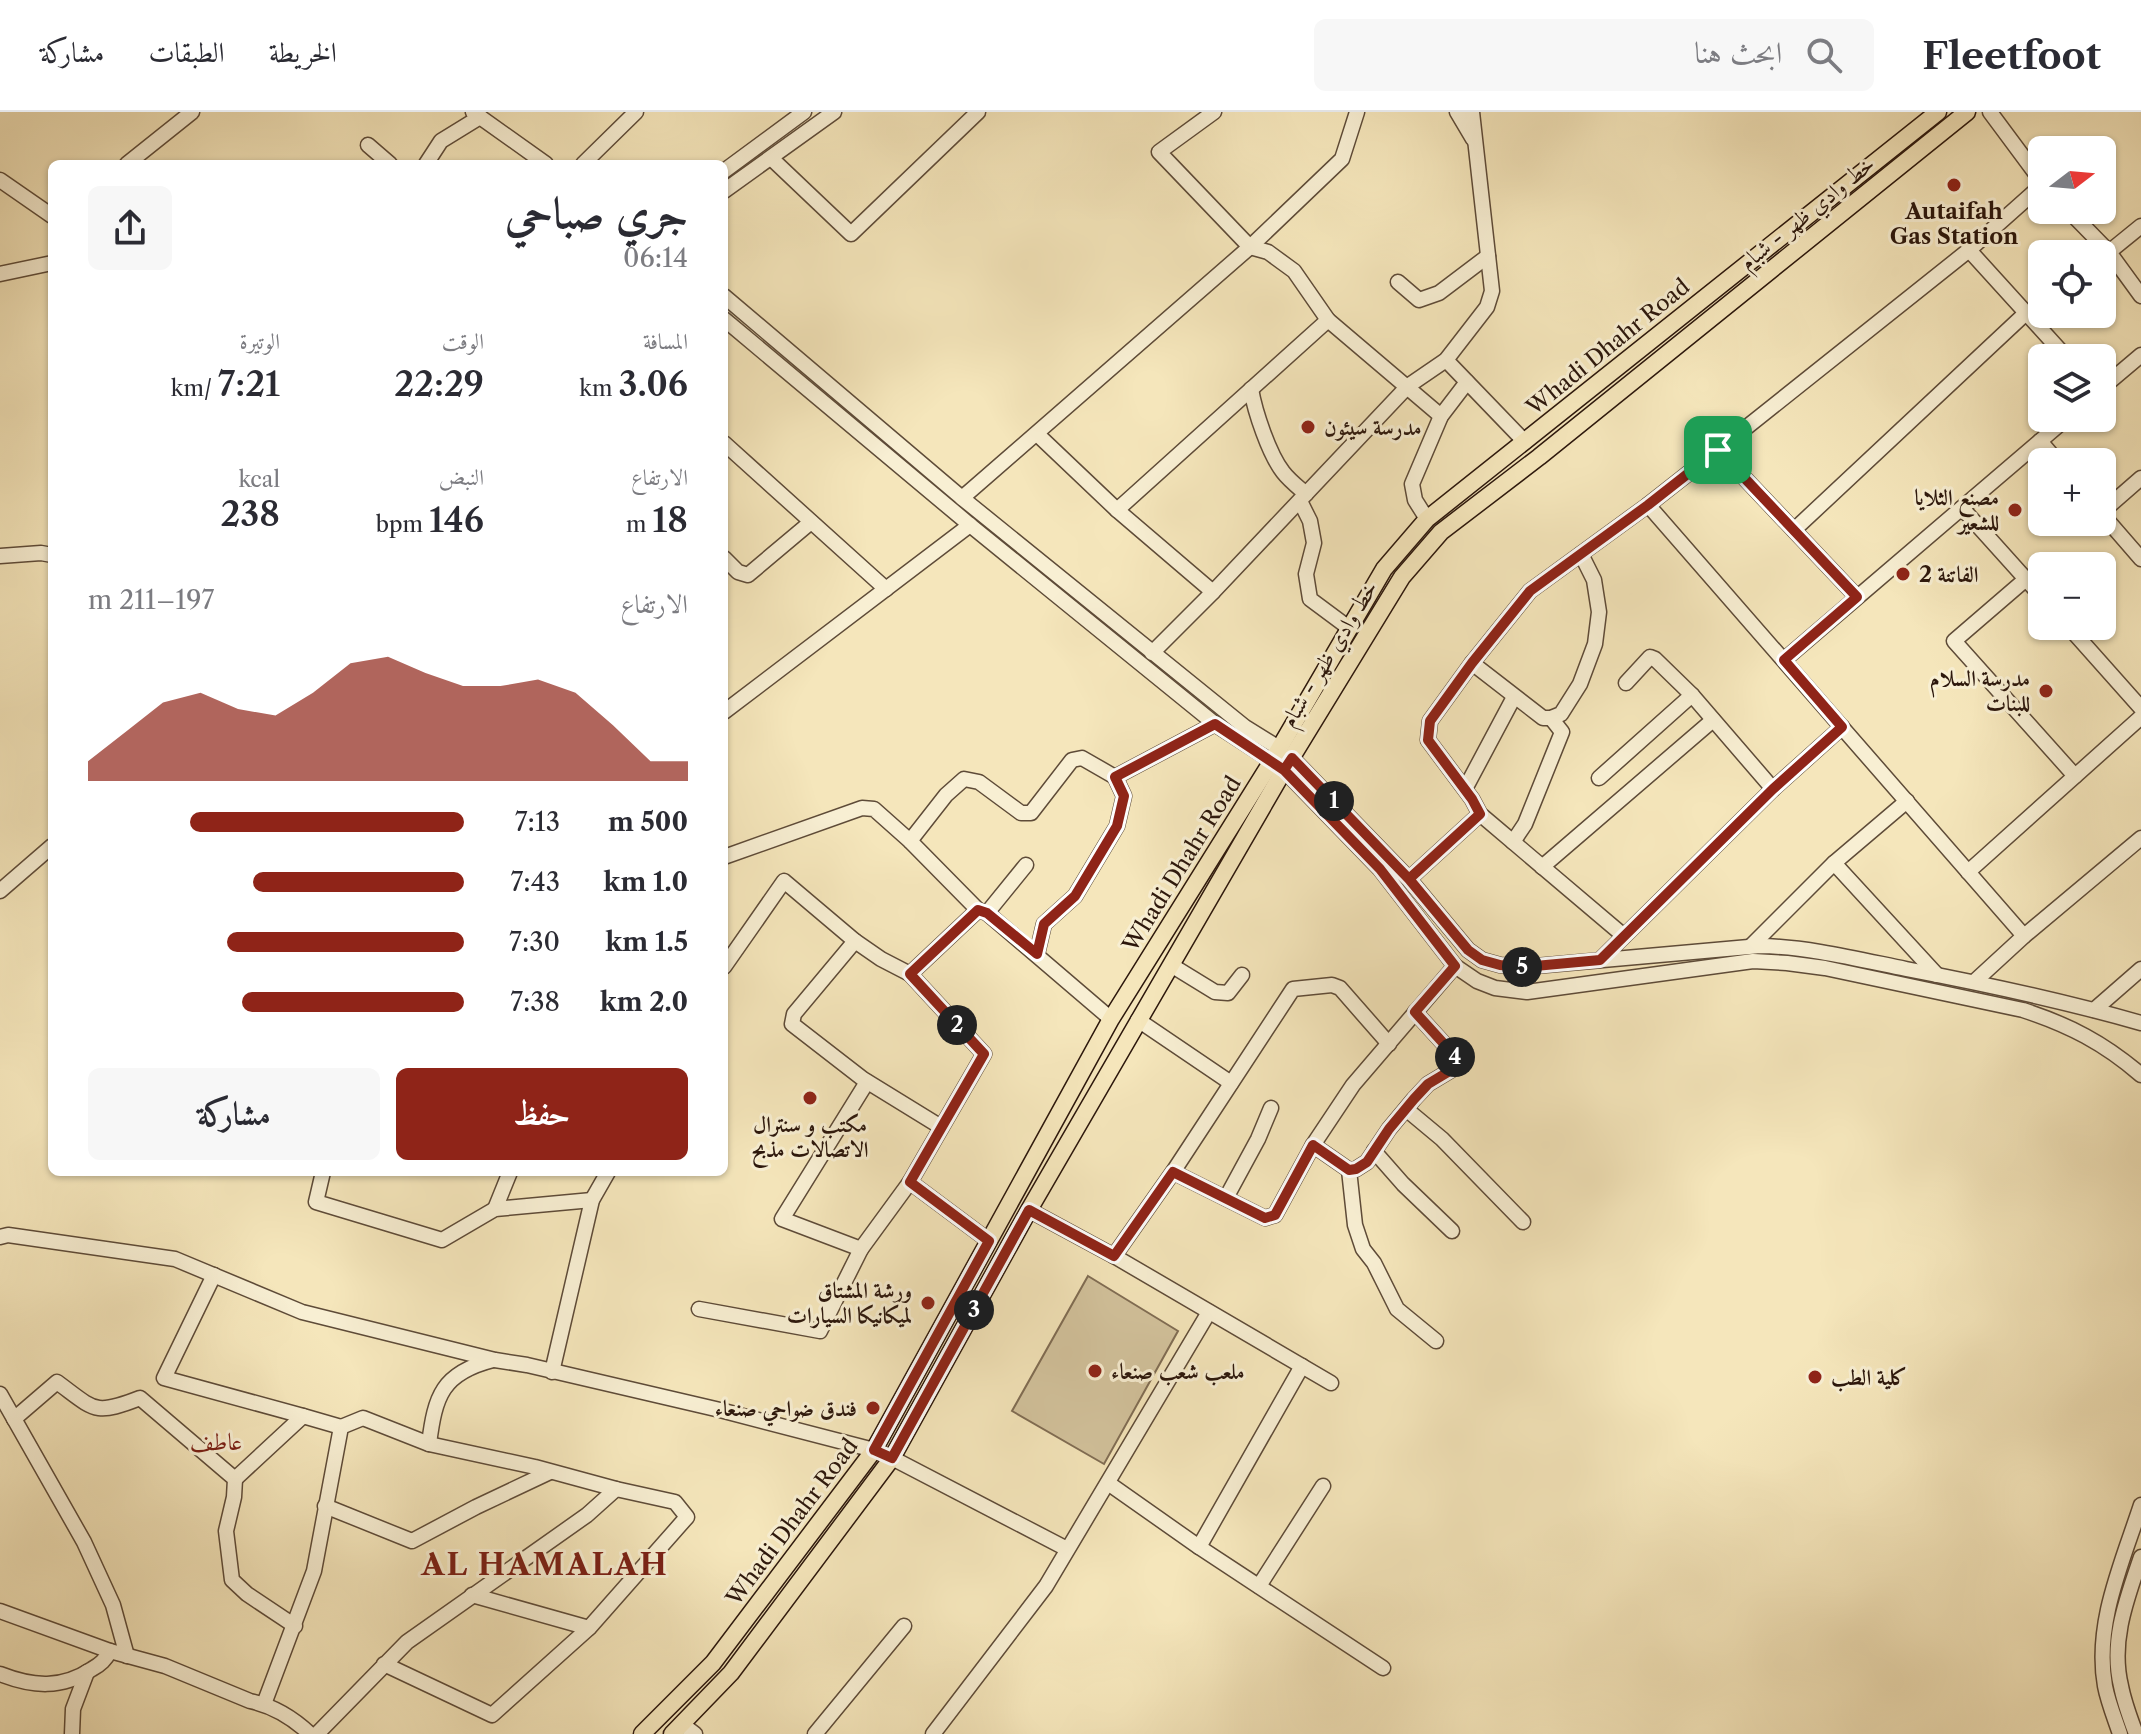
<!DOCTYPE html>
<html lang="ar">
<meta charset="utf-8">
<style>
body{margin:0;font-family:"Libre Caslon Text",Amiri,serif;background:#f7f7f7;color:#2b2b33;direction:rtl;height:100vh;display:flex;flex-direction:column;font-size:30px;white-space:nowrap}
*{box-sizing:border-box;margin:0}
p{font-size:26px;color:#7c7c81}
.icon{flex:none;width:44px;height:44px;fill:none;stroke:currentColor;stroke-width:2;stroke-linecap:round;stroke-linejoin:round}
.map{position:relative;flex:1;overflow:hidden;direction:ltr}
.sheet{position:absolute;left:48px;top:48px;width:680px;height:1016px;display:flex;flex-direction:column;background:#fff;border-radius:12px;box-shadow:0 2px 6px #0004;direction:rtl}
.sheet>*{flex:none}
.needle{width:52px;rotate:74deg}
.tools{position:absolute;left:2028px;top:24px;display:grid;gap:16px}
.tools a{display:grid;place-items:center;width:88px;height:88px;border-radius:12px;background:#fff;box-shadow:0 2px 6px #0004;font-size:40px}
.pin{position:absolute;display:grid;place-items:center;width:68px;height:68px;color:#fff;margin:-34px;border-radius:16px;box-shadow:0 4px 12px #0006}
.km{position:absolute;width:40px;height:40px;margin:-20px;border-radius:50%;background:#222;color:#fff;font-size:22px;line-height:40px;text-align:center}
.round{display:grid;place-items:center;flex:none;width:84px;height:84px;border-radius:12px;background:#f7f7f7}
.summary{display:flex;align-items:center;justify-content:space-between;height:136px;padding:0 40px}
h1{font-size:44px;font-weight:600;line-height:60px}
.stats{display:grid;grid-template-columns:repeat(3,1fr);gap:12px;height:136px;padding:8px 40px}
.stats div{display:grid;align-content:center}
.stats b{font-size:34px;font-weight:600}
.stats small{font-size:22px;font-weight:400}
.stats p{font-size:22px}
.chart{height:224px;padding:16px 40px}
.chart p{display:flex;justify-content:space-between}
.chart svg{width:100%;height:144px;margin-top:8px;fill:#8f2418;opacity:.7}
.button{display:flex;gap:16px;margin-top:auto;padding:16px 40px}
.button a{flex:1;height:92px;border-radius:12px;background:#8f2418;color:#fff;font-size:32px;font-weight:600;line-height:92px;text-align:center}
.button a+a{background:#f7f7f7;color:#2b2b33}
ul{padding:0 40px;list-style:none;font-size:26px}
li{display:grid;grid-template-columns:128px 96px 1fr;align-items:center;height:60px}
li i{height:20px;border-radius:10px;background:#8f2418}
header{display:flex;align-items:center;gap:48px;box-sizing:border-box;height:112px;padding:0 40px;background:#fff;border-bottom:2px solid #e1e1e2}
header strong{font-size:38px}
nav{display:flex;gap:44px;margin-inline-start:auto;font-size:28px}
.search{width:560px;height:72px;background:#f7f7f7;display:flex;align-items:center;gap:20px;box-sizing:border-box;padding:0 28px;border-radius:12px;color:#7c7c81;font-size:30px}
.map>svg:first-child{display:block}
.green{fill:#d3c39d;stroke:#806d54;stroke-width:2}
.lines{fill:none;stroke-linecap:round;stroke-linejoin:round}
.minor-casing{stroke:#5e4b38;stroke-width:17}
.major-casing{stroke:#2c170c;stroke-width:19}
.minor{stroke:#f8efd3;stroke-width:14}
.major{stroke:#f5e6bb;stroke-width:16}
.route-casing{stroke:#fff;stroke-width:16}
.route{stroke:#8f2418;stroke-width:10}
.poi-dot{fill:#8f2418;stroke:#f8efd3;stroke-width:3}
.labels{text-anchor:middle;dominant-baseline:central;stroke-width:6;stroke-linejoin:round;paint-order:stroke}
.poi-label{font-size:22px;font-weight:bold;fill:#2c170c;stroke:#f8efd3;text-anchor:start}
.street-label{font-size:22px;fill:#2c170c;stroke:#f8efd3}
.neighbourhood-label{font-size:24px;fill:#7a1f14;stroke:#f8efd3}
.district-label{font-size:30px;font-weight:bold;letter-spacing:2px;fill:#7a1f14;stroke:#f8efd3}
</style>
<header>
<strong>Fleetfoot</strong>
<div class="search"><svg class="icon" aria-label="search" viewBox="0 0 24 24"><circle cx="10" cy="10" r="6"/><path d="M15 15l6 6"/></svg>ابحث هنا</div>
<nav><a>الخريطة</a><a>الطبقات</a><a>مشاركة</a></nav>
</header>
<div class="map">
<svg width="2141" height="1622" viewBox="0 0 2141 1622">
<rect width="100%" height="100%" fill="#f5e6bb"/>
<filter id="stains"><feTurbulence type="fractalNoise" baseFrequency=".0025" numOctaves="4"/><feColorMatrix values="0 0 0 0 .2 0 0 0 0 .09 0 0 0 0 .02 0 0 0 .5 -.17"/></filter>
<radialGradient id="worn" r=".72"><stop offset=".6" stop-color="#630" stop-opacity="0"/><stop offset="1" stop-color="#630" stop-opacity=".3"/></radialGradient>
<polygon class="green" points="1088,1164 1178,1219 1104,1352 1012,1299"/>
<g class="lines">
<defs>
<g id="minor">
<polyline points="473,0 546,52"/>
<polyline points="1214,0 1159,40 1250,135 1268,140 1294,159 1328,208 1441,304"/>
<polyline points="1457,0 1473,27"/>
<polyline points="1990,0 2042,70"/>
<polyline points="368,33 390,52"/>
<polyline points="771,46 851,122 978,0"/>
<polyline points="127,52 192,0"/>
<polyline points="426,52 441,29 480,5"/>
<polyline points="583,52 636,0"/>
<polyline points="724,59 804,0"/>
<polyline points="0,68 52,104"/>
<polyline points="724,79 834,0"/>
<polyline points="2068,98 2109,140 2141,184"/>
<polyline points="1969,138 2067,246"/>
<polyline points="2109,140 2141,114"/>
<polyline points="0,162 52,151"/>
<polyline points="1398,170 1419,188 1439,181 1488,144"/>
<polyline points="724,184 962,386 1245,615 1279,636"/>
<polyline points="724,207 970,413 1215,612 1272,649"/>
<polyline points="1446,248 1525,330"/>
<polyline points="2102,276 2141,243"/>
<path d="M 1251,277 C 1255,300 1269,342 1283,360 C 1289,368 1298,375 1306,382"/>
<polyline points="1037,322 1117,398 1213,480"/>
<polyline points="2040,329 2058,350"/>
<polyline points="724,331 886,477"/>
<polyline points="1718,338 1857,485"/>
<polyline points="962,386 1250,135 1342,47 1357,0"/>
<polyline points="1300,389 1310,409 1314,431 1306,462 1310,487 1349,516"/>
<polyline points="1648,393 2024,824"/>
<polyline points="1962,396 2042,485"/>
<polyline points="1117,398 1328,208"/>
<polyline points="2102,400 2141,366"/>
<polyline points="2102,402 2141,447"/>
<polyline points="1427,407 1415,388 1412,372 1441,304 1467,270"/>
<polyline points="1794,418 2027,200"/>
<polyline points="0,444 41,441 52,443"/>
<polyline points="724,446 738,460 748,463 811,410"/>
<polyline points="2026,467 1954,529 2075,664"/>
<polyline points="2068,514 2141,596"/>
<polyline points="1152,541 1213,480 1408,274 1446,248 1487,195 1492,179 1472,0"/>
<polyline points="1784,548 2067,306"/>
<polyline points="1472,551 1543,606 1551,606 1561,602 1580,572 1595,532 1599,500 1594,468 1581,442"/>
<polyline points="1626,571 1650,545 1655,547 1692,583 1773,677"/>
<polyline points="724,600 970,413"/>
<path d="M 1292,646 L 1409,767 L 1468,838 L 1482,848 L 1500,853 L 1524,855 L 1760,834 C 1809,835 1857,847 1906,857 C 1985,872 2064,889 2141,911"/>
<path d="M 1284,658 L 1380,757 L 1455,854 L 1477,869 L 1495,876 L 1527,880 L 1753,849 L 1787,851 L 1825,856 L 2023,898 C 2069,913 2104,931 2141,963"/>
<polyline points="1115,665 1215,612"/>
<polyline points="1599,666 1692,583"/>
<polyline points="1465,677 1514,585"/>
<polyline points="1907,689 1834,751 1937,863"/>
<polyline points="910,729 946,683 964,667 979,670 1021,701 1031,701 1072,648 1082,646 1115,665 1124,684 1117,714 1075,784 1044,812 1037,842"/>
<polyline points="1513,730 1525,712 1562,620 1551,606"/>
<polyline points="724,745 862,696 874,697 910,729 978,798"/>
<polyline points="1542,755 1713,608"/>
<polyline points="1968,760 2141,605"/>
<polyline points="1409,767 1480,702"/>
<polyline points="0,779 52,734"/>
<polyline points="987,801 1026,753"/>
<polyline points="1624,824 1480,702 1472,687 1428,628 1430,609 1472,551 1530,479 1648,393 1718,338 1969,138 2042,73"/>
<polyline points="855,829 794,902 792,912 863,967 941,1015"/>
<polyline points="1751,834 1834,751"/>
<polyline points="1600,848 1773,677 1842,615"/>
<polyline points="1171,853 1215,880 1228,881 1242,863"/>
<polyline points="724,855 784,769 855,829 881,847 910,862 978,798 987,801 1111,907"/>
<polyline points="910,862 984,942 910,1070 989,1129"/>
<polyline points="1974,870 2024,824 2141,726"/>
<polyline points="2094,898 2141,857"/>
<polyline points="1138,908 1231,971"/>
<polyline points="867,970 782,1107 861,1137 910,1070"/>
<polyline points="1406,997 1442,1027 1523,1110"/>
<polyline points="1313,1033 1349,1058 1356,1057 1367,1050 1389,1017 1414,987 1428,972 1453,957 1457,950 1455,944 1415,900"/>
<polyline points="1374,1039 1403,1072 1452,1119"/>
<polyline points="1349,1058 1355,1113 1363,1137 1374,1151 1397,1197 1436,1229"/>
<polyline points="323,1060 316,1090 442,1128 495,1097 592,1088"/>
<polyline points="1173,1060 1265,1106 1275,1103 1313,1033 1353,973 1455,854"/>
<polyline points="1226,1086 1258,1027 1271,996"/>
<polyline points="495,1097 510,1060"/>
<polyline points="1029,1098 1114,1144 1331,1271"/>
<polyline points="0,1125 8,1123 175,1147 302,1200 495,1248 527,1253 720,1298 874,1338 892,1346 1067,1437"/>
<polyline points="1114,1144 1173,1060 1293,877 1332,873 1340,876 1389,932"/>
<polyline points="214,1163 164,1266 303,1304"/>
<polyline points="699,1197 820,1219 861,1137"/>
<polyline points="552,1260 592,1088 608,1060"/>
<polyline points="0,1282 84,1430 113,1493 127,1544"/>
<path d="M 14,1307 L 57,1270 C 95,1298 94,1304 140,1286 L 235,1367 L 234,1385 L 226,1419 L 232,1468 L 247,1482 L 295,1514"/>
<path d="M 429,1332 C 435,1284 442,1261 493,1248"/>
<polyline points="235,1367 303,1304 341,1315"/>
<polyline points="1108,1371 1199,1435 1383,1556"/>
<polyline points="325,1394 412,1429 476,1395 550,1360"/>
<polyline points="1199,1435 1302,1254"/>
<polyline points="1259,1474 1323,1374"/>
<polyline points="472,1483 589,1516"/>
<path d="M 0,1499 L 110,1539 L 165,1554 L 250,1589 C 274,1594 293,1606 310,1622"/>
<path d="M 0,1562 C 33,1575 62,1577 92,1557 C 101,1552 105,1548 110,1539"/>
<polyline points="264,1592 314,1459 341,1315 363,1306 429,1332 535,1355 616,1377"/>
<polyline points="682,1612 695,1622"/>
<polyline points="72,1622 73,1597 87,1560"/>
<polyline points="317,1622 407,1530 587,1403 616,1377 675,1390 687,1405 589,1516 492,1603 384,1552"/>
<polyline points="815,1622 904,1514"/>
<polyline points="933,1622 1046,1474 1209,1200"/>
<path d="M 2120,1622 C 2115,1607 2108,1590 2105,1574 C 2094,1512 2122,1451 2141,1393"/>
<path d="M 2136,1622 C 2130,1606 2124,1590 2121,1574 C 2110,1529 2127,1486 2141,1445"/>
</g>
<g id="major">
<polyline points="642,1622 713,1551 874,1338 1111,907 1272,649 1384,457 1427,407 1938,0"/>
<polyline points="672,1622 731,1561 892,1346 1029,1098 1284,658 1402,465 1441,420 1539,345 1967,0"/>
</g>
</defs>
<use href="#minor" class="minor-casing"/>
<use href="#major" class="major-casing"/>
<use href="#minor" class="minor"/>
<use href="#major" class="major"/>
</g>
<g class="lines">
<defs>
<polyline id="route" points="1718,338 1648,393 1530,479 1472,551 1430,609 1428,628 1472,687 1480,702 1409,767 1292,646 1284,658 1215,612 1115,665 1124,684 1117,714 1075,784 1044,812 1037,842 987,801 978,798 910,862 984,942 910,1070 989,1129 874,1338 892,1346 1029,1098 1114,1144 1173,1060 1265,1106 1275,1103 1313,1033 1349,1058 1356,1057 1367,1050 1389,1017 1414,987 1428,972 1453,957 1457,950 1455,944 1415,900 1455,854 1380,757 1284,658 1292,646 1409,767 1468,838 1482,848 1500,853 1524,855 1600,848 1773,677 1842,615 1784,548 1857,485 1718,338"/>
</defs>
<use href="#route" class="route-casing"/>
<use href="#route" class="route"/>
</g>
<g class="poi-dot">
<circle cx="1954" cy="73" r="8"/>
<circle cx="1308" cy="315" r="8"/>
<circle cx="2015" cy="398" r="8"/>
<circle cx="1903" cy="462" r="8"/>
<circle cx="2046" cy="579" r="8"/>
<circle cx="810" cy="986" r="8"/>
<circle cx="928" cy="1191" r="8"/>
<circle cx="1095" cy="1259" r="8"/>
<circle cx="1815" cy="1265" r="8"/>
<circle cx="873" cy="1296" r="8"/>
</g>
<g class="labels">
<g class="poi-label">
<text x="1954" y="99" text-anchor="middle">Autaifah<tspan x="1954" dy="25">Gas Station</tspan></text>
<text x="1324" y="315">مدرسة سيئون</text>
<text x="1999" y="385" text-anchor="end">مصنع الثلايا<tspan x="1999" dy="25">للشعير</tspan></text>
<text x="1919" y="462">الفاتنة 2</text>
<text x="2030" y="566" text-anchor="end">مدرسة السلام<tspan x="2030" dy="25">للبنات</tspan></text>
<text x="810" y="1012" text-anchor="middle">مكتب و سنترال<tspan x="810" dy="25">الاتصالات مذبح</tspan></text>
<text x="912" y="1178" text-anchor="end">ورشة المشتاق<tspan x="912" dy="25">لميكانيكا السيارات</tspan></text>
<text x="1111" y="1259">ملعب شعب صنعاء</text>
<text x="1831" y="1265">كلية الطب</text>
<text x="857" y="1296" text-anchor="end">فندق ضواحي صنعاء</text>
</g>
<g class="street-label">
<text transform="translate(1807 101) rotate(-39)">خط وادي ظهر - شبام</text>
<text transform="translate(1608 235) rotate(-39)">Whadi Dhahr Road</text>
<text transform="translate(1329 542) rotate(-59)">خط وادي ظهر - شبام</text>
<text transform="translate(1182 752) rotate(-58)">Whadi Dhahr Road</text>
<text transform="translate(792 1410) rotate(-53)">Whadi Dhahr Road</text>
</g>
<g class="neighbourhood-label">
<text x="216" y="1329">عاطف</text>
</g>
<g class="district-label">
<text x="545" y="1452">AL HAMALAH</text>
</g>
</g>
<rect width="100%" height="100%" filter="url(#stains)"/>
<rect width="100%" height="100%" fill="url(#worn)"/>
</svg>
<div class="tools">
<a><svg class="needle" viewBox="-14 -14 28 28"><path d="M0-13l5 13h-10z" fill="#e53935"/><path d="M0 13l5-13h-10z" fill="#7c7c81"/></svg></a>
<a><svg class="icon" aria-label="locate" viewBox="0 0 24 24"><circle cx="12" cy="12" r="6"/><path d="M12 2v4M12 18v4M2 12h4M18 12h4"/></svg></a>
<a><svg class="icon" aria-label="layers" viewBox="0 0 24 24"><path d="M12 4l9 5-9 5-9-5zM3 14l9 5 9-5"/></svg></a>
<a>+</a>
<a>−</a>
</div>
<div class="pin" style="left:1718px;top:338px;background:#1e9e55"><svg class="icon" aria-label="arrive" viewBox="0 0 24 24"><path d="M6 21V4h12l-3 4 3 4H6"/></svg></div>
<b class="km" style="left:1334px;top:689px">1</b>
<b class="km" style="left:957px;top:913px">2</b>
<b class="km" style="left:974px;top:1198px">3</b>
<b class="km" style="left:1455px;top:945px">4</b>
<b class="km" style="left:1522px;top:855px">5</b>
<section class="sheet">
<div class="summary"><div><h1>جري صباحي</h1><p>06:14</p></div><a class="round"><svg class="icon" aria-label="share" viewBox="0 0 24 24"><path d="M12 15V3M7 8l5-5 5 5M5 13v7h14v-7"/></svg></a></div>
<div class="stats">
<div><p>المسافة</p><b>3.06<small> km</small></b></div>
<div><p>الوقت</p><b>22:29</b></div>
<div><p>الوتيرة</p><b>7:21<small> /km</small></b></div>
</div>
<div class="stats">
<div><p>الارتفاع</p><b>18<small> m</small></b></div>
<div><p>النبض</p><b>146<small> bpm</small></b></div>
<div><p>kcal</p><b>238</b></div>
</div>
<div class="chart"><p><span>الارتفاع</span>197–211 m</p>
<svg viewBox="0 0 160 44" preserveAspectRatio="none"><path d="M0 44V38L10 29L20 20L30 17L40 22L50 24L60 17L70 8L80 6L90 11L100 15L110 15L120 13L130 17L140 27L150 38L160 38V44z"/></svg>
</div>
<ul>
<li><b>500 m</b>7:13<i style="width:73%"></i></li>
<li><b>1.0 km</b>7:43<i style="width:56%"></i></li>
<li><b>1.5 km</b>7:30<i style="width:63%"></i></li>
<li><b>2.0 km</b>7:38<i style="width:59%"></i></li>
</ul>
<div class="button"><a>حفظ</a><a>مشاركة</a></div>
</section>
</div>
